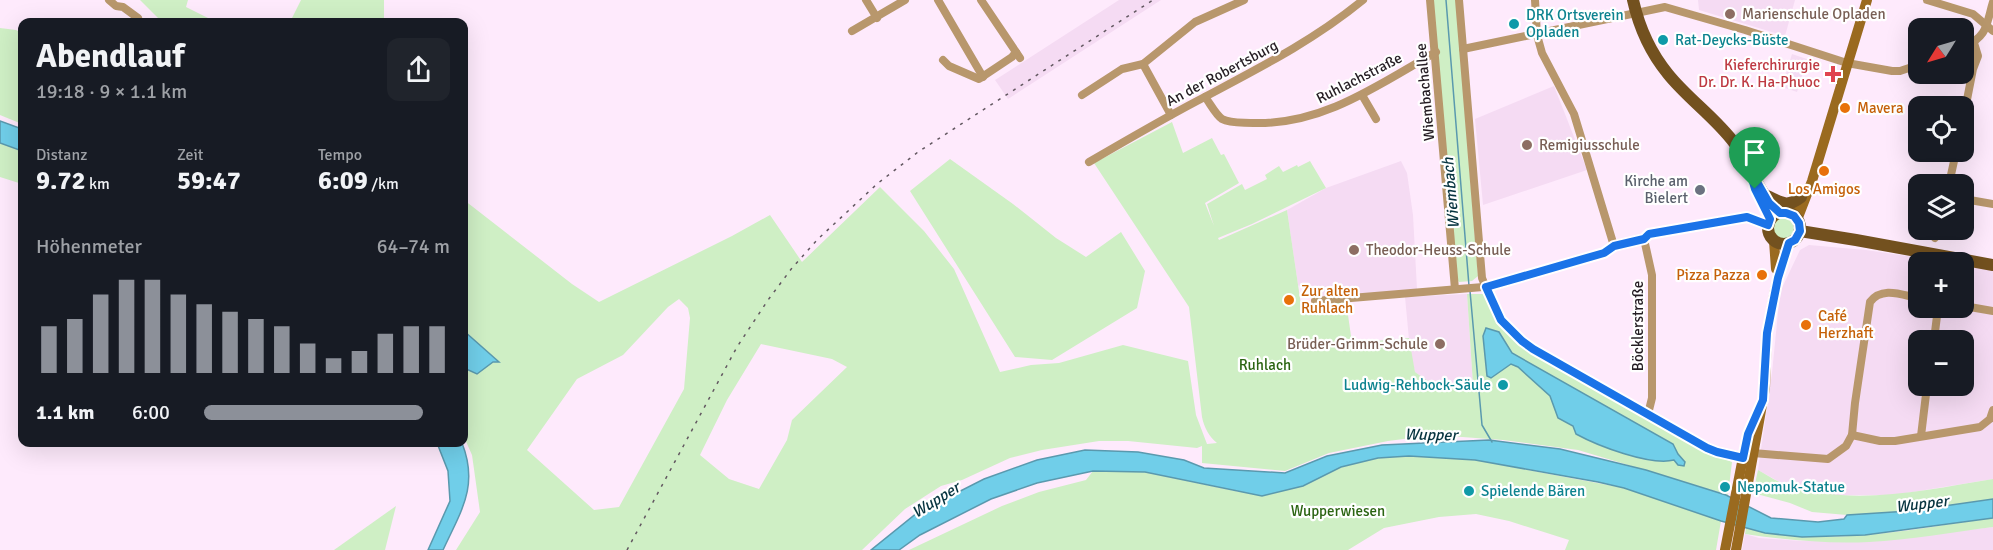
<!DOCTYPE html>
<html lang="de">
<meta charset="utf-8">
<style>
body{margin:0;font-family:Signika,sans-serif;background:#20242c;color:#f1f3f6;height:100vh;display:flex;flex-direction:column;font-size:22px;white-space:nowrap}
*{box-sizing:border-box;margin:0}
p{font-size:20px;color:#9ea1a6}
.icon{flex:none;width:33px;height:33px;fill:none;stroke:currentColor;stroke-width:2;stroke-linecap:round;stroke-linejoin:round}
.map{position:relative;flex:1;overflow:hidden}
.side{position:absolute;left:18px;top:18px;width:450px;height:429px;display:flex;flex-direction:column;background:#171b24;border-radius:12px;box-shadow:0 6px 24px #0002}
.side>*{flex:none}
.needle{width:39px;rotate:233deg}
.buttons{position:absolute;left:1908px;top:18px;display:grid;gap:12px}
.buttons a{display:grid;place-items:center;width:66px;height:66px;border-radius:12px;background:#171b24;box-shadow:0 6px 24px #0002;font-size:30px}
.pin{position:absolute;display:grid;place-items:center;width:51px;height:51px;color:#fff;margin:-62px -26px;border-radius:50% 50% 50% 0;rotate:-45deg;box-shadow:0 0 6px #0007}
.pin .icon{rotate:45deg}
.round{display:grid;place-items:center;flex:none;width:63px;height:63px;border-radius:12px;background:#20242c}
.summary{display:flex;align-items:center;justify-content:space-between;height:102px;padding:0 18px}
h1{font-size:33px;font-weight:700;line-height:45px}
.metrics{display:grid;grid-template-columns:repeat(3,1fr);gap:9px;height:102px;padding:6px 18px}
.metrics div{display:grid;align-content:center}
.metrics b{font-size:26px;font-weight:700}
.metrics small{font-size:16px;font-weight:400}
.metrics p{font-size:16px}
.chart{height:168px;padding:12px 18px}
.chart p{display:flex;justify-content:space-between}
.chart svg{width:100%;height:108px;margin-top:6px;stroke:#8c9099;stroke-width:6}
ul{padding:0 18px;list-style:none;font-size:20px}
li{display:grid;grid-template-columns:96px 72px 1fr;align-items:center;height:45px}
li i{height:15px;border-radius:8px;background:#8c9099}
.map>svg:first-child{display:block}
.built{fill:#f5dbf3;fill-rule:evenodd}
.green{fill:#cfefc5;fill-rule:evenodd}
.water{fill:#70cee9;stroke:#5a99ae;stroke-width:1.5}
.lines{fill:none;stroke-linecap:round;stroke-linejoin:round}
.stream{stroke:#5a99ae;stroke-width:1.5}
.street{stroke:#b8976c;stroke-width:8}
.secondary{stroke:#9a6a1f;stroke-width:10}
.primary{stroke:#73511f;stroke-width:12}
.rail{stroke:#625760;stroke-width:1.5;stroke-dasharray:3 6;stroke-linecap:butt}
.route-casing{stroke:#fff;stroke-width:12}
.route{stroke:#1a73e8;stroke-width:8}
.education-dot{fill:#8d6e63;stroke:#fff;stroke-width:2}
.culture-dot{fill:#0f9aa8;stroke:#fff;stroke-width:2}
.health-dot{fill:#e0444e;stroke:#fff;stroke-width:2}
.food-dot{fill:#e8710a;stroke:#fff;stroke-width:2}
.worship-dot{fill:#6b7280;stroke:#fff;stroke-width:2}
.labels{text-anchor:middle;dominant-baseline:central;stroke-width:4.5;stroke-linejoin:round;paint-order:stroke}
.education-label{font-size:15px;fill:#785e54;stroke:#fff;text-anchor:start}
.culture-label{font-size:15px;fill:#0d838f;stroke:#fff;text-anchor:start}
.health-label{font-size:15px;fill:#be3a42;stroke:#fff;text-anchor:end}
.street-label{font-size:15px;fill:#251e24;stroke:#fff}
.food-label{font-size:15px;fill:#c56008;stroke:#fff;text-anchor:start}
.worship-label{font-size:15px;fill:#5b616d;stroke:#fff;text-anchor:end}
.park-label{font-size:15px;fill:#2b6412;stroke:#fff}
.water-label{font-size:16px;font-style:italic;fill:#073440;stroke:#fff}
</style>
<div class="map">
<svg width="1993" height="550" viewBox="0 0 1993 550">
<rect width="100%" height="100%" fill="#feeafc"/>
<g class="built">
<polygon points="1119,0 1161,0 1008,99 995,80"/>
<polygon points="1698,0 1795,0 1785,36 1699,10"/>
<polygon points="1792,54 1807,59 1797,92 1782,87"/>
<polygon points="1554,86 1587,170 1483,205 1475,119"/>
<polygon points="1401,161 1407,173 1413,215 1417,289 1315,299 1298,285 1287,210 1326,188"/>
<path d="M 1809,245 L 1866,250 L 1948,262 L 1918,262 L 1918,308 L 1964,308 L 1964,265 L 1993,271 L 1993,479 L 1894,495 L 1829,495 L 1785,485 L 1758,470 L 1772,373 L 1780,292 L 1800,250 ZM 1918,340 L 1964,340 L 1964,386 L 1918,386 Z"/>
<polygon points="1467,294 1473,385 1438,388 1415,372 1410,350 1405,297"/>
<polygon points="1993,527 1993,550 1742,550 1745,534 1759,538 1801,541 1899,538"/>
</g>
<g class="green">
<polygon points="140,0 188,0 186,7 216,22 156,22 159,19"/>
<polygon points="301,0 384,0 384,22 290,22"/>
<polygon points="1433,0 1456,0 1478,276 1472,281 1459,282 1457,279"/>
<polygon points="0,28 16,30 22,33 22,124 0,115"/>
<path d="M 1172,122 L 1183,153 L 1212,138 L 1221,155 L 1224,154 L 1239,183 L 1205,203 L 1214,226 L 1207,204 L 1242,184 L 1245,190 L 1267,179 L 1265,175 L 1279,166 L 1283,172 L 1297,165 L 1298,167 L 1310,161 L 1326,188 L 1252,224 L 1218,238 L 1219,240 L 1287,210 L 1301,305 L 1346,301 L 1352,343 L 1409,338 L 1415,372 L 1438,388 L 1473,385 L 1467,294 L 1485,294 L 1496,322 L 1522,346 L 1709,453 L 1732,462 L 1728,495 L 1578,450 L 1503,440 L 1435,435 L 1388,441 L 1329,453 L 1285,471 L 1202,463 L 1202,446 L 1197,448 L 1128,441 L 1099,441 L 1042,450 L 1010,458 L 962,480 L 941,486 L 905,509 L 862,550 L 456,550 L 480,512 L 472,455 L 464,437 L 464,200 L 572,284 L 599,302 L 732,236 L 770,215 L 802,262 L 880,187 L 924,231 L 954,269 L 1000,372 L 1031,365 L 1059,363 L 1123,345 L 1188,361 L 1196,415 L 1207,444 L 1217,443 C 1209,437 1204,427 1202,417 L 1189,307 L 1094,163 ZM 679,299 L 688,308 L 690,318 L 684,389 L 619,507 L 594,510 L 527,450 L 577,379 L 623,355 L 668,307 ZM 761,344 L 832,359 L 847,367 L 792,420 L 787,440 L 759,489 L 729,479 L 700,455 L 727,400 Z"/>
<polygon points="0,143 22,151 22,184 0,177"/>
<polygon points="950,159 1013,204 1056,238 1086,257 1121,232 1145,271 1137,308 1052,360 1015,357 910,191"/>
<circle cx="1784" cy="228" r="11"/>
<polygon points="1409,456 1475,460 1624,488 1721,521 1716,550 1565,550 1569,540 1509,521 1476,514 1439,517 1384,528 1348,550 909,550 1002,506 1039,492 1086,480 1093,471 1145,472 1240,492 1303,486 1341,467 1378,458"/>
<path d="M 1758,470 C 1767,475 1777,482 1787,485 C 1854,507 1925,490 1993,479 L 1993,499 L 1909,511 L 1847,515 L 1812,512 L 1790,503 L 1753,493 Z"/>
<polygon points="396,506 385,550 334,550"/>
<path d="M 1993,518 L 1993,527 C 1953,532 1909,540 1869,542 C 1828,544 1785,540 1745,534 L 1746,528 C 1828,548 1911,529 1993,518 Z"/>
</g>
<g class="water">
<polygon points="0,121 22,129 22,151 0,143"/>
<path d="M 1486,328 L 1499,332 L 1512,353 L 1673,444 L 1678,454 L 1685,462 L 1684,466 L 1678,465 L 1674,460 C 1650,466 1598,446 1576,434 L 1573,426 L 1558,418 L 1550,396 L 1518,367 L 1511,364 L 1491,378 L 1487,376 L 1483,336 Z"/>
<polygon points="464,331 499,362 493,362 477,374 464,368"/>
<polygon points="1489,440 1560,449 1646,470 1726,495 1771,518 1818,522 1844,519 1847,515 1909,511 1993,499 1993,518 1865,535 1802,537 1765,533 1721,521 1624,488 1598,482 1475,460 1409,456 1378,458 1341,467 1303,486 1262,496 1145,472 1093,471 1037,483 991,499 920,535 899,550 871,550 917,513 984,479 1037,460 1085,450 1138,452 1184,460 1204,468 1285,473 1327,456 1382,445"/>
<path d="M 437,443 L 462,443 C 479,486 461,511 443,550 L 428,550 L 450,501 L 448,471 Z"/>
</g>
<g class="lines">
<g class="stream">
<polyline points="1446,0 1469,286"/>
<polyline points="1470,291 1482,425 1492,442"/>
</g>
<g class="street">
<polyline points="109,0 116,6 123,7 138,18"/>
<polyline points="866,0 877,18"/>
<polyline points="938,0 983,77"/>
<polyline points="981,0 1020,58"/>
<polyline points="1430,0 1455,289"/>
<polyline points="1459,0 1482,278 1498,317 1527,345 1707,448 1717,452 1743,458"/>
<polyline points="1535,0 1537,35 1542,53 1574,114 1614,246"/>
<polyline points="1927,0 1973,14 1993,31"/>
<polyline points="852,31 905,0"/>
<path d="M 1964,47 C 1988,36 1986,25 1993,2"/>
<polyline points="1463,49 1665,7 1745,30 1847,63 1892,71 1900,71 1918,65"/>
<polyline points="943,60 949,66 979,79 1012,57 1016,52"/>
<polyline points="1143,64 1171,115"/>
<polyline points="1082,95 1122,69 1143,64 1195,22 1244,0"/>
<polyline points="1362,95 1376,119"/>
<path d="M 1205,97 C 1210,103 1215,114 1222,119 C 1231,124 1244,122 1254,123 C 1323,125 1378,85 1436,52"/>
<polyline points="1964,115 1973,69 1978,56 1974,43"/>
<path d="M 1089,162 C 1125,141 1161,120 1197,101 C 1255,70 1312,42 1363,0"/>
<polyline points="1949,184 1956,152"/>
<polyline points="1964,199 1993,204"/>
<polyline points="1935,238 1940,230"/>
<polyline points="1644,239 1652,275 1652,398 1648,414"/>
<polyline points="1315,301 1495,286 1604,253 1614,246 1644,239 1649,234 1747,217 1768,225"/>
<polyline points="1964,306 1993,311"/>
<polyline points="1934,340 1938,308"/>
<path d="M 1852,435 L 1855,403 L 1870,302 C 1882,286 1902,295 1918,298"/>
<polyline points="1921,436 1927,386"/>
<polyline points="1753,453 1828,459 1846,446 1852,435 1880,441 1895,441 1980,427 1990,419 1993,410"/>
</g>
<g class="secondary">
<polyline points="1790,214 1800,198"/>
<polyline points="1797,220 1812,181 1867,0"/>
<polyline points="1774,241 1776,269"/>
<polyline points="1725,550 1745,447 1753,422"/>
<polyline points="1736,550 1765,388 1767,333 1775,290 1784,255 1789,243"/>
</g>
<g class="primary">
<path d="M 1633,0 C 1639,27 1650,52 1668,74 C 1688,99 1716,118 1735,144 C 1752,166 1758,194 1780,213"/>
<path d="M 1767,196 C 1782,203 1787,208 1801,197"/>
<circle cx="1784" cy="228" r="16"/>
<polyline points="1800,231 1856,240 1993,265"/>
</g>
<polyline class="rail" points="627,550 737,347 768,300 792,268 818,239 877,184 918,152 1153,0"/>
</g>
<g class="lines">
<defs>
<polygon id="route" points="1749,168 1769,203 1780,213 1786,213 1794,216 1799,223 1800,231 1795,240 1789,243 1778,278 1767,333 1763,400 1748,434 1743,458 1717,452 1707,448 1533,349 1522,341 1501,320 1486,287 1604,253 1614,246 1644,239 1649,234 1747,217 1768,225 1770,219 1755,189"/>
</defs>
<use href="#route" class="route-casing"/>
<use href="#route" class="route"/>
</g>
<g class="education-dot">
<circle cx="1730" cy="14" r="6"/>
<circle cx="1527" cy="145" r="6"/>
<circle cx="1354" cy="250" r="6"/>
<circle cx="1440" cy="344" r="6"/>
</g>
<g class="culture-dot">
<circle cx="1514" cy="24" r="6"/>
<circle cx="1663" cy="40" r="6"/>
<circle cx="1503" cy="385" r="6"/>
<circle cx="1725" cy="487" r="6"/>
<circle cx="1469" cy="491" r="6"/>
</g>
<path class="health-dot" d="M1830 65h6v6h6v6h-6v6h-6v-6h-6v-6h6z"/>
<g class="food-dot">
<circle cx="1845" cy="108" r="6"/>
<circle cx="1824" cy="171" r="6"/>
<circle cx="1762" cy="275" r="6"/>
<circle cx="1289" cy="300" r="6"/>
<circle cx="1806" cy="325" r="6"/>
</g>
<circle class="worship-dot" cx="1700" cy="190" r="6"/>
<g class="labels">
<g class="education-label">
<text x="1742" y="14">Marienschule Opladen</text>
<text x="1539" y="145">Remigiusschule</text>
<text x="1366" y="250">Theodor-Heuss-Schule</text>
<text x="1428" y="344" text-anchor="end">Brüder-Grimm-Schule</text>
</g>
<g class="culture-label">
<text x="1526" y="15">DRK Ortsverein<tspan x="1526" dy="17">Opladen</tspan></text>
<text x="1675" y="40">Rat-Deycks-Büste</text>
<text x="1491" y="385" text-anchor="end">Ludwig-Rehbock-Säule</text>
<text x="1737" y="487">Nepomuk-Statue</text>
<text x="1481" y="491">Spielende Bären</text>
</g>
<g class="health-label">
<text x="1820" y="65">Kieferchirurgie<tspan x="1820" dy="17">Dr. Dr. K. Ha-Phuoc</tspan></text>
</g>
<g class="street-label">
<text transform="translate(1222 73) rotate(-28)">An der Robertsburg</text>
<text transform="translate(1359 78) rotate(-27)">Ruhlachstraße</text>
<text transform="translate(1425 92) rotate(-95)">Wiembachallee</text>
<text transform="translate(1638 326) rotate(-90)">Böcklerstraße</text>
</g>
<g class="food-label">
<text x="1857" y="108">Mavera</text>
<text x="1824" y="189" text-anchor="middle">Los Amigos</text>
<text x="1750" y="275" text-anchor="end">Pizza Pazza</text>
<text x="1301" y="291">Zur alten<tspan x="1301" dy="17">Ruhlach</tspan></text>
<text x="1818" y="316">Café<tspan x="1818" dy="17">Herzhaft</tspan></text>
</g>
<g class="worship-label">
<text x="1688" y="181">Kirche am<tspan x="1688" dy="17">Bielert</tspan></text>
</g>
<g class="park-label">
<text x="1265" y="365">Ruhlach</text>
<text x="1338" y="511">Wupperwiesen</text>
</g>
<g class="water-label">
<text transform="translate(1451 193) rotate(-95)">Wiembach</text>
<text transform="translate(1431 435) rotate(1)">Wupper</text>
<text transform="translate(936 500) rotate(-32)">Wupper</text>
<text transform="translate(1922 504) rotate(-7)">Wupper</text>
</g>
</g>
</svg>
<div class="buttons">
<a><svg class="needle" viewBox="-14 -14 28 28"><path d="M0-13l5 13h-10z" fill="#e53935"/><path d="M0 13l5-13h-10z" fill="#9ea1a6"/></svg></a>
<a><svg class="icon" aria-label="locate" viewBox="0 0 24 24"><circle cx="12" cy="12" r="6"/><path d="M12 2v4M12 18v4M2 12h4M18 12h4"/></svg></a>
<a><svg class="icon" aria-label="layers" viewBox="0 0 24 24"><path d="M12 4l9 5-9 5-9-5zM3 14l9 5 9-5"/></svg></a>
<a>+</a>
<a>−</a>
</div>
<div class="pin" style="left:1755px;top:189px;background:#1e9e55"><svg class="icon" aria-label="arrive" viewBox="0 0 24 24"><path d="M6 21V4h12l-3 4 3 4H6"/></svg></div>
<section class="side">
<div class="summary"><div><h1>Abendlauf</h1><p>19:18 · 9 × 1.1 km</p></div><a class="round"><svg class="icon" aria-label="share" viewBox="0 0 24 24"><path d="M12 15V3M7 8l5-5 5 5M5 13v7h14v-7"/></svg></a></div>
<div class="metrics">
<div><p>Distanz</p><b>9.72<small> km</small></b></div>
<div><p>Zeit</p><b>59:47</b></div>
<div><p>Tempo</p><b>6:09<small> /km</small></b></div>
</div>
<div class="chart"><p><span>Höhenmeter</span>64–74 m</p>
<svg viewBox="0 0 160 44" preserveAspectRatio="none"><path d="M5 44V25M15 44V22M25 44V12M35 44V6M45 44V6M55 44V12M65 44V16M75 44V19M85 44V22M95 44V25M105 44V32M115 44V38M125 44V35M135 44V28M145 44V25M155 44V25"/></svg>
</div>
<ul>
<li><b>1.1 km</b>6:00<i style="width:89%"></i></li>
</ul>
</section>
</div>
